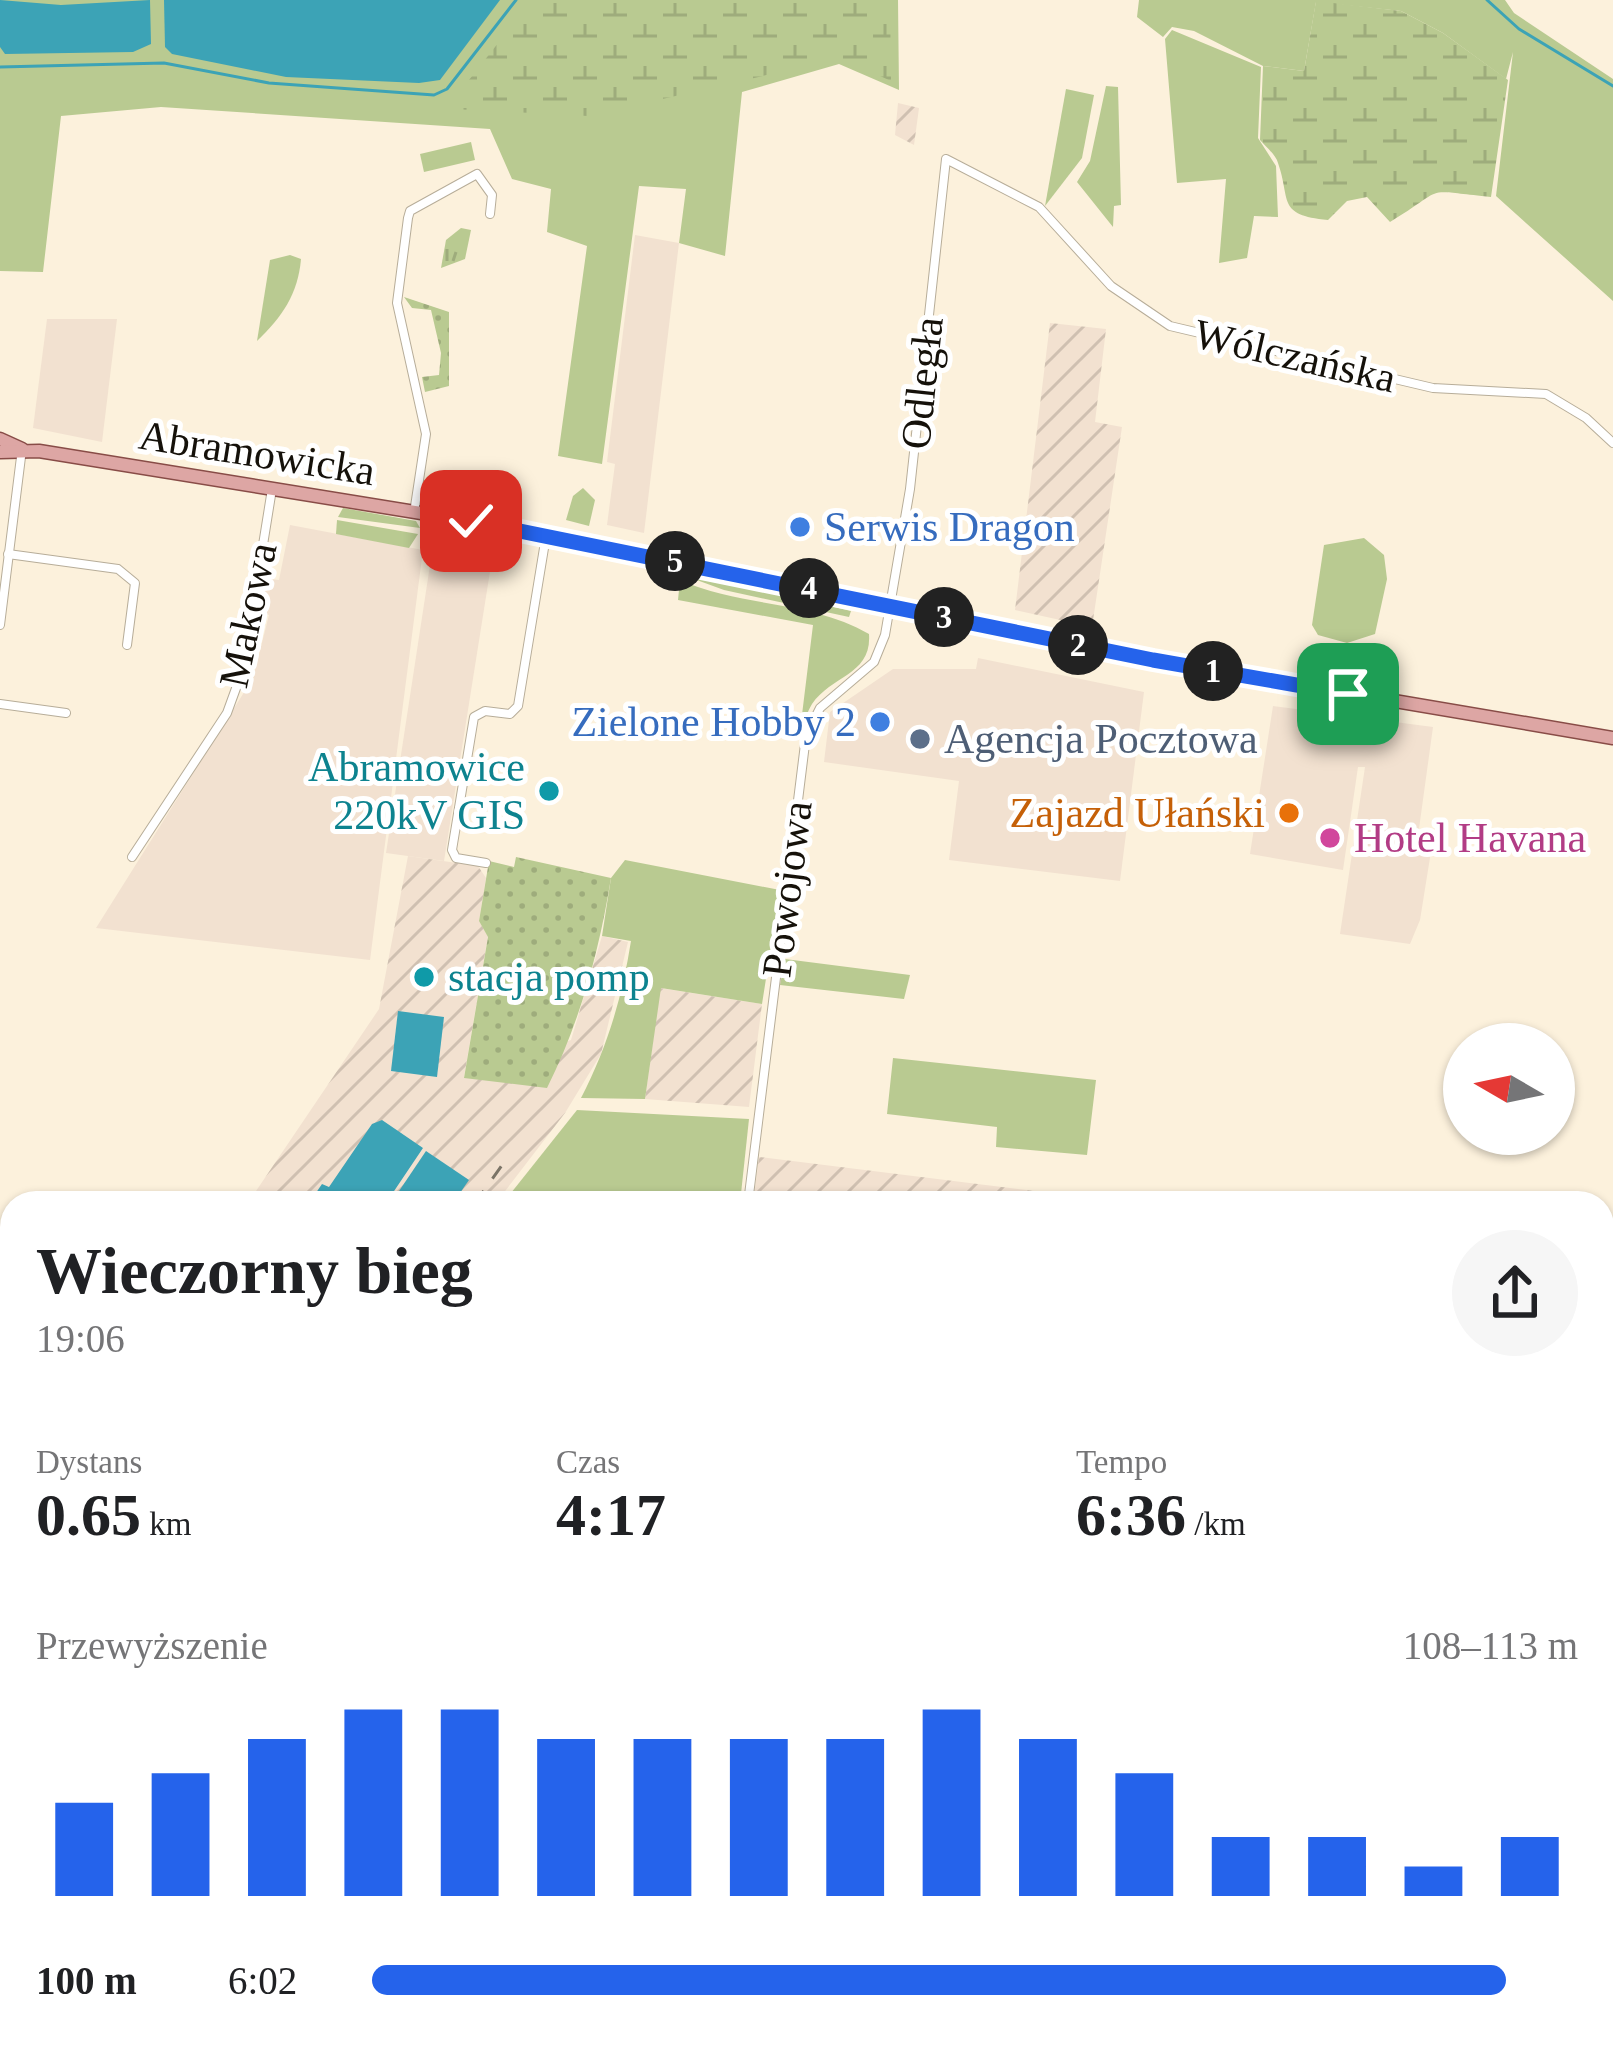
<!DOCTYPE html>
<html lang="pl">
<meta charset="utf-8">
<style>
body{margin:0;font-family:"Times New Roman",serif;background:#f6f6f6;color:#202124;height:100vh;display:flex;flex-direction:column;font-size:45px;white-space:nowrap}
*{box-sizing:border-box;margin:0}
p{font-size:39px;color:#757577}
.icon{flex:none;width:66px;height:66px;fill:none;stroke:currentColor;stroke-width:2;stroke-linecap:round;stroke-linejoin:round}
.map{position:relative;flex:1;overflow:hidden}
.drawer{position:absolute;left:0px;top:1191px;width:1614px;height:861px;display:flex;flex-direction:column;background:#fff;border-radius:36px 36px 0 0;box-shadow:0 3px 9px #0004}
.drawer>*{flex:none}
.needle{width:78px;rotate:279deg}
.tools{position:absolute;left:1443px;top:1023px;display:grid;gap:24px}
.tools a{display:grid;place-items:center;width:132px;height:132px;border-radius:50%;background:#fff;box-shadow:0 3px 9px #0004;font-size:60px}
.pin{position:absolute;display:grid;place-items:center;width:102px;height:102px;color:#fff;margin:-51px;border-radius:24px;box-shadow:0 6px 18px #0006}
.km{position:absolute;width:60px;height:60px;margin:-30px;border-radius:50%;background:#222;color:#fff;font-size:33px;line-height:60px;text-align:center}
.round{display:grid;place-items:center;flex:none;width:126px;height:126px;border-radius:63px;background:#f6f6f6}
.head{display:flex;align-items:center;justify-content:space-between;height:204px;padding:0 36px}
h1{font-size:66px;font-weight:800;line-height:90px}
.stats{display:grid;grid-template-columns:repeat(3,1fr);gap:18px;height:204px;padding:12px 36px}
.stats div{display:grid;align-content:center}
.stats b{font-size:60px;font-weight:800}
.stats small{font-size:33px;font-weight:400}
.stats p{font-size:33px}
.chart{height:336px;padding:24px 36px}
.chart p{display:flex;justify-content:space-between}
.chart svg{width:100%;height:216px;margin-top:12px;stroke:#2563eb;stroke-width:6}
ul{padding:0 36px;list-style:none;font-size:39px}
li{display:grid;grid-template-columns:192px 144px 1fr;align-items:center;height:90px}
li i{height:30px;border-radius:15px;background:#2563eb}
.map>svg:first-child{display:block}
.commercial{fill:#f2e1d0}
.industrial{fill:url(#industrial-furrows)}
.grass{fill:#b9ca91}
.wetland{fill:url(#wetland-marsh)}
.park{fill:url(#park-tufts)}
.garden{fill:url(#garden-dots)}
.water{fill:#3ca3b6}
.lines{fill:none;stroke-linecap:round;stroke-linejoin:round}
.stream{stroke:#3ca3b6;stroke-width:3}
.street-casing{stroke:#b7ad99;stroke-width:10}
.primary-casing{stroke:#884c47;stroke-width:15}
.street{stroke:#fff;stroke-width:8}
.primary{stroke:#dda6a4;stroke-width:12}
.rail{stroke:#7b7467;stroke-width:3;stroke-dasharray:15 15;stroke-linecap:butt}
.route-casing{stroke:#fff;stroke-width:24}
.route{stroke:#2563eb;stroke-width:15}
.shop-dot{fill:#3f7fe0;stroke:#fff;stroke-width:4.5}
.service-dot{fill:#5c6f8a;stroke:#fff;stroke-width:4.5}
.culture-dot{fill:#0f9aa8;stroke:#fff;stroke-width:4.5}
.food-dot{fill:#e8710a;stroke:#fff;stroke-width:4.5}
.hotel-dot{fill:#d1479c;stroke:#fff;stroke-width:4.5}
.labels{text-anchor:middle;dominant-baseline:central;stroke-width:10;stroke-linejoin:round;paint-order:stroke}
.street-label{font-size:42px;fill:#15110a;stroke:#fff}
.shop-label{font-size:42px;fill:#366cbe;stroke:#fff;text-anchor:start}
.service-label{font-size:42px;fill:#4e5e75;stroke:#fff;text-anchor:start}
.culture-label{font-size:42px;fill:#0d838f;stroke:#fff;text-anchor:end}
.food-label{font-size:42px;fill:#c56008;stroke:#fff;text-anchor:end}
.hotel-label{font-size:42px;fill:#b23c85;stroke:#fff;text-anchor:start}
</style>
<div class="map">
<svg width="1613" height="2050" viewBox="0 0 1613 2050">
<defs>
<pattern id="industrial-furrows" width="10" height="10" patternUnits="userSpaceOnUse" patternTransform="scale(3)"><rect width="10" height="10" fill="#f2e1d0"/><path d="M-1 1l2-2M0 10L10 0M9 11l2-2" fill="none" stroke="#cfc0b1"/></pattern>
<pattern id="wetland-marsh" width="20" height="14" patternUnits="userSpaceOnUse" patternTransform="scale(3)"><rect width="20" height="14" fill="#b9ca91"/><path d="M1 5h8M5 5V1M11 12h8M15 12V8" fill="none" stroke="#9eac7c"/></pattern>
<pattern id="park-tufts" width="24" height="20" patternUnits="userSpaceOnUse" patternTransform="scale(3)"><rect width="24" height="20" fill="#b9ca91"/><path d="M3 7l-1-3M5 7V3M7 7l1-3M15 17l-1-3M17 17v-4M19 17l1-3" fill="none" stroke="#9eac7c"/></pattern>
<pattern id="garden-dots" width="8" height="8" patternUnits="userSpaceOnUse" patternTransform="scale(3)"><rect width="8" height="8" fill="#b9ca91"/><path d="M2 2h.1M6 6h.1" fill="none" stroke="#9eac7c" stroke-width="1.8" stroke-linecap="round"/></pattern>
</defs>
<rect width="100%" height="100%" fill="#fcf1dc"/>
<g class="commercial">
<polygon points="635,235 679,243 644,533 607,525 615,464 607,462"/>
<polygon points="47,319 117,319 102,442 33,428"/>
<polygon points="290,525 423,550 370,960 96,928 253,678 269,615 257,611 263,578 279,580"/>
<polygon points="432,552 492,559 444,861 386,853"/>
<polygon points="978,658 1144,692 1120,881 949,860 959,781 824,762 830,712 893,669 976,669"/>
<polygon points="1273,706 1433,727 1418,836 1433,839 1420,920 1410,944 1340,934 1365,767 1358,767 1343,870 1250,854"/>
</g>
<g class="industrial">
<polygon points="898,103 919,108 914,145 895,135"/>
<polygon points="1050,323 1106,329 1095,422 1122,427 1092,627 1015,610"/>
<polygon points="408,856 478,866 486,878 479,921 488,936 464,1077 571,1040 602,936 628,942 601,1054 565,1113 496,1203 248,1203 379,1009"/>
<polygon points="660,988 762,1004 749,1107 645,1099"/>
<polygon points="759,1157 1082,1197 1081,1203 753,1203"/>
</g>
<g class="grass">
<polygon points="0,0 898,0 899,90 839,64 742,92 725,256 679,243 686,189 639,186 602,464 558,456 587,246 547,232 551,189 512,179 490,129 161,107 61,116 43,272 0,271"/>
<polygon points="1139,0 1505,0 1514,13 1613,79 1613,301 1496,196 1513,52 1506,79 1443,33 1401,11 1316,2 1304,71 1263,66 1194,31 1172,27 1163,37 1137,17"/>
<polygon points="1172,30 1261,67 1258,138 1276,166 1278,217 1254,216 1247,258 1219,263 1226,179 1177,183 1165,39"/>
<polygon points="1106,86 1118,87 1121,205 1114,206 1113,227 1077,182 1090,161"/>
<polygon points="1066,89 1094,95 1082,158 1045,206"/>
<polygon points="471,142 475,160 424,172 420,154"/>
<path d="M 290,255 L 301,259 C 298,294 282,317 257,341 L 270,260 Z"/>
<polygon points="583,488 595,500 589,526 566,520 573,496"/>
<polygon points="343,508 416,521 420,528 338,517"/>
<polygon points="337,520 418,534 409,548 336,534"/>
<polygon points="1364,538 1384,555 1387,579 1375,634 1347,643 1318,635 1312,625 1324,545"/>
<polygon points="688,573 851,611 849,617 724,590 683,575"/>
<path d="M 680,580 C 740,607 813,601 869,634 C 872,675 832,675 812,704 C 807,712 804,723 800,731 L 813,625 L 678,600 Z"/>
<path d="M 625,860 L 780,890 L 762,1004 L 661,988 L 645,1099 L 581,1098 C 607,1048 622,998 631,941 L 602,936 L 611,878 Z"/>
<polygon points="785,959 910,975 904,999 780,985"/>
<polygon points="893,1058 1096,1080 1087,1155 996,1147 997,1127 887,1114"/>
<polygon points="577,1110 749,1119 740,1203 503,1203"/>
<polygon points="1613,1493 1613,1783 1602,1856 1602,1566"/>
<polygon points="388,2040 470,2040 469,2050 387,2050"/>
<polygon points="477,2040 637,2040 635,2050 475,2050"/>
</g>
<g class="wetland">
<polygon points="532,0 890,0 891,81 841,58 588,116 453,109 454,99"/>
<path d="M 1316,1 L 1401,11 L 1443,33 L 1508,80 L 1491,197 C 1418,190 1450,186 1390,222 L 1367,197 L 1347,201 L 1328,220 C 1276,215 1291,200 1278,163 C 1276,155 1265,146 1260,140 L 1263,66 L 1304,71 Z"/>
</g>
<polygon class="park" points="461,228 471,230 465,259 441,268 446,240"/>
<g class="garden">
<polygon points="404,297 449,312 449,386 425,392 422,377 439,375 441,353 431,310 412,308"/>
<path d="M 516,857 L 611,878 C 599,952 580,1022 547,1088 L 464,1078 L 488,937 L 479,921 L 489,861 L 514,867 Z"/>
</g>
<g class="water">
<polygon points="0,0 61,5 150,0 151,44 133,52 5,54 0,47"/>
<polygon points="164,0 500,0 440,80 419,83 286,77 172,54 165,47"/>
<polygon points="398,1011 444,1017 437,1077 391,1071"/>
<polygon points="382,1120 423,1148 386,1203 309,1203 322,1184 329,1187 372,1124"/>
<polygon points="426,1151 469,1180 453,1203 391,1203"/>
</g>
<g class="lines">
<g class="stream">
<polyline points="1487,0 1519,29 1613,86"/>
<polyline points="0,67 164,63 269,83 434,95 447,89 516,0"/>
</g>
<defs>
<g id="street">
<polyline points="414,513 426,434 397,303 408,218 410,211 477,174 492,195 490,214"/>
<polyline points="8,554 118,569 135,583 127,645"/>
<polyline points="0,625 22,449"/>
<polyline points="0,704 66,713"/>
<polyline points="132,857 227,713 243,669 272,489"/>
<polyline points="486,863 456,858 452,850 474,717 485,711 510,714 518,706 546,536"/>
<polyline points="748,1203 806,736 820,708 874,662 885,635 910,489 946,159 1039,207 1111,286 1170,326 1433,388 1546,394 1586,418 1613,443"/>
<polyline points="642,2050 643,2040"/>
</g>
<g id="primary">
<polyline points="0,439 22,449"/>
<polyline points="0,452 39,451 489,524 1153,660 1613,738"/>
</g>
</defs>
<use href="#street" class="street-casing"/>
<use href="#primary" class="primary-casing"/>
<use href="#street" class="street"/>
<use href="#primary" class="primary"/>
<g class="rail">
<polyline points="475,1203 505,1161"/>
<polyline points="0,1916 12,1898"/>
<polyline points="0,1950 12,1932"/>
</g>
</g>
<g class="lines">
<defs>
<polyline id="route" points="471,521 1153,660 1348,694"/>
</defs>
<use href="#route" class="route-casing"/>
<use href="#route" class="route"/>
</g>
<g class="shop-dot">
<circle cx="800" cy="527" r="12"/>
<circle cx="880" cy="722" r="12"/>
</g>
<circle class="service-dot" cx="920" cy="739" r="12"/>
<g class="culture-dot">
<circle cx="549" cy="791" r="12"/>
<circle cx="424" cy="977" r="12"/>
</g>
<circle class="food-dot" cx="1289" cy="813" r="12"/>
<circle class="hotel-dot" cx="1330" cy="838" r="12"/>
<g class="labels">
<g class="street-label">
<text transform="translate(1295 356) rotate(13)">Wólczańska</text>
<text transform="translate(922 383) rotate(-84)">Odległa</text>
<text transform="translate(257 453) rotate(9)">Abramowicka</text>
<text transform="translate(248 615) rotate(-78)">Makowa</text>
<text transform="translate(787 889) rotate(-83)">Powojowa</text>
</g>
<g class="shop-label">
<text x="824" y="527">Serwis Dragon</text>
<text x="856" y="722" text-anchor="end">Zielone Hobby 2</text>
</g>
<g class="service-label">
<text x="944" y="739">Agencja Pocztowa</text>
</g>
<g class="culture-label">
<text x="525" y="767">Abramowice<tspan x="525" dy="48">220kV GIS</tspan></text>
<text x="448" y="977" text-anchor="start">stacja pomp</text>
</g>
<g class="food-label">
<text x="1265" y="813">Zajazd Ułański</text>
</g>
<g class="hotel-label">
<text x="1354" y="838">Hotel Havana</text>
</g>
</g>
</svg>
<div class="tools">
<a><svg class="needle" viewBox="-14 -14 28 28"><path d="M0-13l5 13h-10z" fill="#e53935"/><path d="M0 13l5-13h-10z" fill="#757577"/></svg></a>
</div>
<div class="pin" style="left:1348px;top:694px;background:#1e9e55"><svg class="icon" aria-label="arrive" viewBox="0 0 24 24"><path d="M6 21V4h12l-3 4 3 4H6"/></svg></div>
<div class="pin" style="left:471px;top:521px;background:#d93025"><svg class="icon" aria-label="check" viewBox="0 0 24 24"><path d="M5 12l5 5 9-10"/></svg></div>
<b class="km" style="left:1213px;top:671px">1</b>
<b class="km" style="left:1078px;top:645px">2</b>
<b class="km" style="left:944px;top:617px">3</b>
<b class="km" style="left:809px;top:588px">4</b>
<b class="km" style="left:675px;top:561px">5</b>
<section class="drawer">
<div class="head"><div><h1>Wieczorny bieg</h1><p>19:06</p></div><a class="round"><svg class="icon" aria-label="share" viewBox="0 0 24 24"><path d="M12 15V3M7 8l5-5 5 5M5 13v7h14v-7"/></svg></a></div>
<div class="stats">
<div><p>Dystans</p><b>0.65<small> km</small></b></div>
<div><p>Czas</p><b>4:17</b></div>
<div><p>Tempo</p><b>6:36<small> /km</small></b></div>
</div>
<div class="chart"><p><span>Przewyższenie</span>108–113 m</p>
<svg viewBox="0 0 160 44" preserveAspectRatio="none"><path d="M5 44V25M15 44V19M25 44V12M35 44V6M45 44V6M55 44V12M65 44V12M75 44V12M85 44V12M95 44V6M105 44V12M115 44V19M125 44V32M135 44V32M145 44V38M155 44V32"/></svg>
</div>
<ul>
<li><b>100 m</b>6:02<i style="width:94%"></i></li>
</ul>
</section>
</div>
